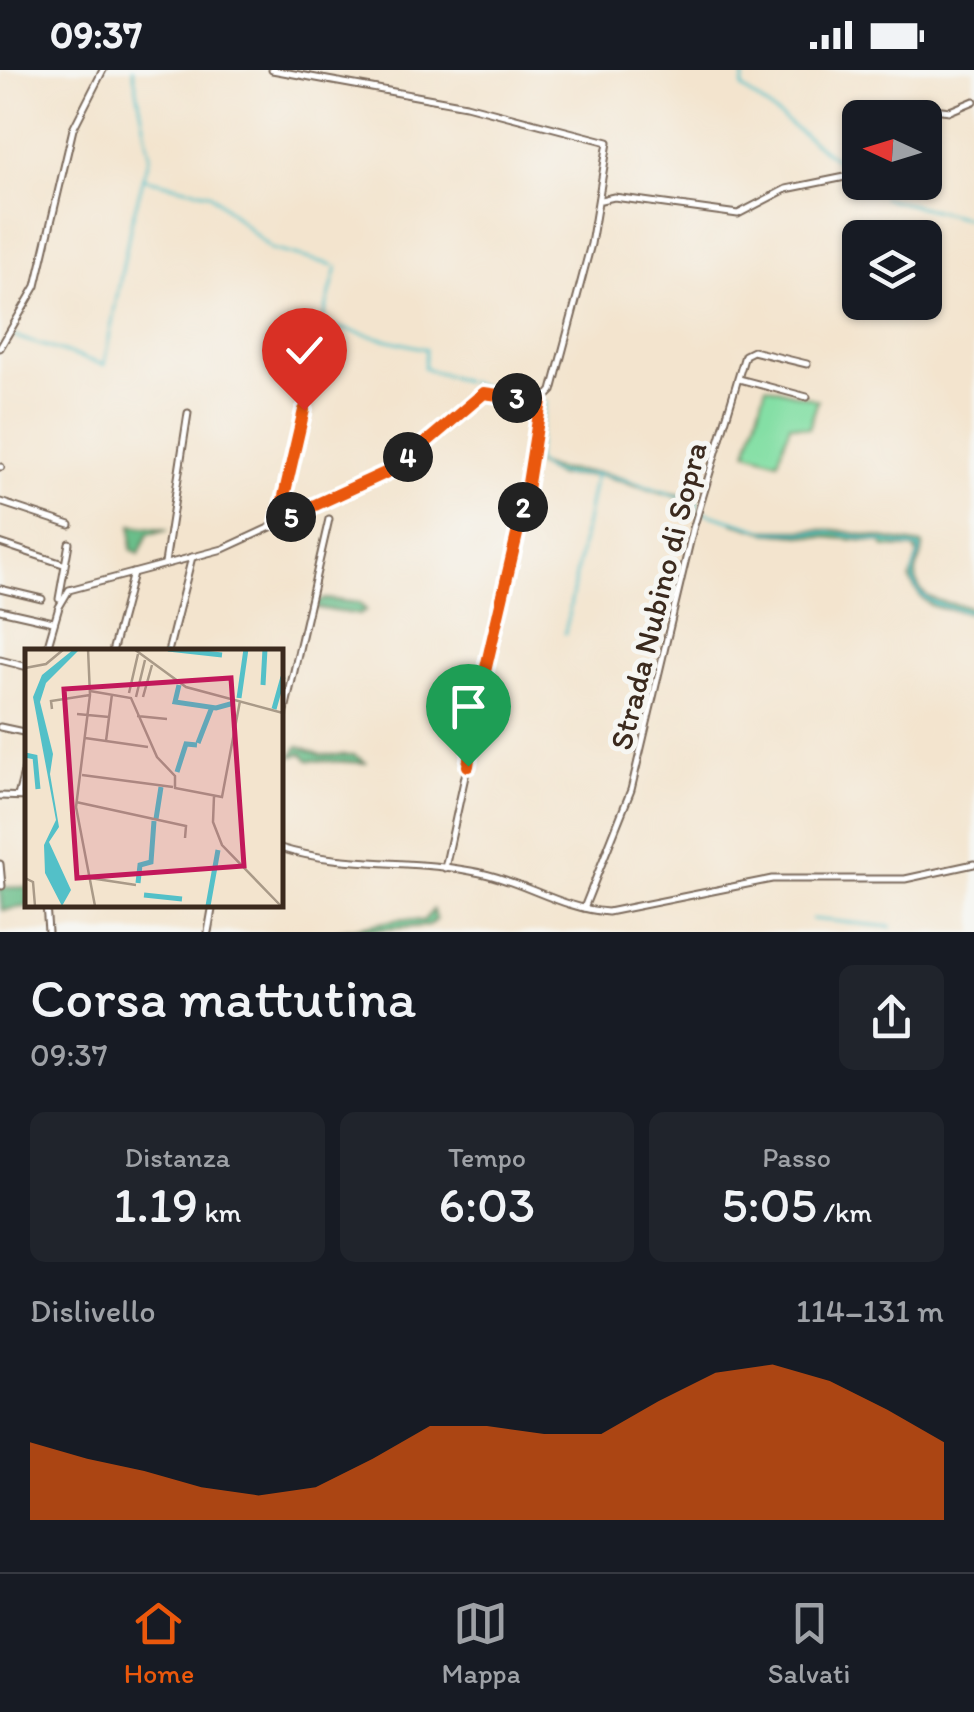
<!DOCTYPE html>
<html lang="it">
<meta charset="utf-8">
<style>
body{margin:0;font-family:Itim,sans-serif;background:#20242c;color:#f1f3f6;height:100vh;display:flex;flex-direction:column;font-size:38px;white-space:nowrap}
*{box-sizing:border-box;margin:0}
p{font-size:32px;color:#9ea1a6}
.icon{flex:none;width:55px;height:55px;fill:none;stroke:currentColor;stroke-width:2;stroke-linecap:round;stroke-linejoin:round}
.map{position:relative;height:862px;overflow:hidden}
.panel{display:flex;flex-direction:column;background:#171b24;flex:1}
.panel>*{flex:none}
.needle{width:65px;rotate:274deg}
.buttons{position:absolute;left:842px;top:30px;display:grid;gap:20px}
.buttons a{display:grid;place-items:center;width:100px;height:100px;border-radius:15px;background:#171b24;box-shadow:0 2px 8px #0004;font-size:50px}
.pin{position:absolute;display:grid;place-items:center;width:85px;height:85px;color:#fff;margin:-102px -42px;border-radius:50% 50% 50% 0;rotate:-45deg;box-shadow:0 0 10px #0007}
.pin .icon{rotate:45deg}
.km{position:absolute;width:50px;height:50px;margin:-25px;border-radius:50%;background:#222;color:#fff;font-size:28px;line-height:50px;text-align:center}
.round{display:grid;place-items:center;flex:none;width:105px;height:105px;border-radius:15px;background:#20242c}
.head{display:flex;align-items:center;justify-content:space-between;height:170px;padding:0 30px}
h1{font-size:55px;font-weight:600;line-height:75px}
.stats{display:grid;grid-template-columns:repeat(3,1fr);gap:15px;height:170px;padding:10px 30px}
.stats div{display:grid;align-content:center;border-radius:15px;background:#20242c;text-align:center}
.stats b{font-size:50px;font-weight:600}
.stats small{font-size:28px;font-weight:400}
.stats p{font-size:28px}
.chart{height:280px;padding:20px 30px}
.chart p{display:flex;justify-content:space-between}
.chart svg{width:100%;height:180px;margin-top:10px;fill:#ea580c;opacity:.7}
.status{display:flex;justify-content:space-between;align-items:center;height:70px;padding:0 50px;background:#171b24;direction:ltr}
.status svg{height:28px;fill:currentColor}
.menu{display:flex;justify-content:space-around;align-items:center;height:140px;border-top:2px solid #363941;background:#171b24;font-size:28px;color:#9ea1a6}
.menu a{display:grid;justify-items:center;gap:5px}
.menu .active{color:#ea580c}
.map>svg:first-child{display:block}
.green{fill:#84dfa5;stroke:#608462;stroke-width:2.5}
.forest{fill:#6bbe8a;stroke:#537454;stroke-width:2.5}
.lines{fill:none;stroke-linecap:round;stroke-linejoin:round}
.stream{stroke:#53c0c8;stroke-width:2.5}
.minor-casing{stroke:#7b6b5c;stroke-width:9}
.minor{stroke:#fff;stroke-width:5}
.route-casing{stroke:#fff;stroke-width:20}
.route{stroke:#ea580c;stroke-width:12}
.labels{text-anchor:middle;dominant-baseline:central;stroke-width:10;stroke-linejoin:round;paint-order:stroke}
.street-label{font-size:32px;fill:#3b2a1e;stroke:#f6f6f2}
.inset-river{fill:none;stroke:#53c0c8;stroke-width:5}
.inset-road{fill:none;stroke:#a99a88;stroke-width:2.5}
.view{fill:#c2185b;fill-opacity:0.15;stroke:#c2185b;stroke-width:5}
.inset-edge{fill:none;stroke:#3b2a1e;stroke-width:5}
</style>
<div class="status"><b>09:37</b><svg viewBox="0 0 49 12"><path d="M0 12V9h3v3zM5 12V6h3v6zM10 12V3h3v9zM15 12V0h3v12zM26 1h20v11H26zM47 4h2v5h-2z"/></svg></div>
<div class="map">
<svg width="974" height="862" viewBox="0 0 974 862">
<rect width="100%" height="100%" fill="#f6f6f2"/>
<filter id="ink" filterUnits="userSpaceOnUse"><feTurbulence type="fractalNoise" baseFrequency=".01" numOctaves="2"/><feDisplacementMap in="SourceGraphic" scale="20" xChannelSelector="R" yChannelSelector="G"/><feConvolveMatrix kernelMatrix="1 2 1 2 8 2 1 2 1" color-interpolation-filters="sRGB"/></filter>
<filter id="wash" filterUnits="userSpaceOnUse"><feTurbulence type="fractalNoise" baseFrequency=".0048" numOctaves="4" result="noise"/><feDisplacementMap in="SourceGraphic" scale="40" xChannelSelector="R" yChannelSelector="G"/><feGaussianBlur stdDeviation="2.25" result="paint"/><feColorMatrix in="noise" values="0 0 0 0 0 0 0 0 0 0 0 0 0 0 0 0 0 1.4 0 .05"/><feComposite in="paint" operator="in"/></filter>
<g filter="url(#wash)">
<rect width="100%" height="100%" fill="#f3e4ce"/>
<polygon class="green" points="766,316 818,330 809,358 790,354 778,391 747,382"/>
<g class="forest">
<path d="M 536,394 C 558,402 576,400 599,403 C 631,407 661,428 694,425 L 696,432 L 600,405 L 557,406 Z"/>
<path d="M 732,452 L 763,460 L 835,460 L 923,475 C 924,486 915,494 916,505 C 917,535 952,532 972,538 L 974,544 C 939,534 931,548 910,510 L 918,485 L 915,478 L 885,477 L 881,472 L 766,462 Z"/>
<polygon points="132,455 168,460 148,464 139,484 131,479"/>
<polygon points="325,529 359,533 366,540 360,545 317,538 315,534"/>
<polygon points="299,676 321,685 354,685 367,693 308,690 302,683 291,687"/>
<polygon points="27,817 28,834 41,835 2,840 0,818"/>
<polygon points="433,840 436,850 427,856 335,862 400,849 423,851"/>
</g>
<g class="lines">
<g class="stream">
<polyline points="745,0 742,18 837,90 849,105"/>
<polyline points="142,108 209,123 271,179 333,195"/>
<polyline points="883,128 974,150"/>
<polyline points="337,197 322,254 426,279 424,298 464,311"/>
<polyline points="13,266 104,295 131,153 150,85 133,0"/>
<polyline points="468,312 483,317"/>
<polyline points="493,318 535,328"/>
<path d="M 545,332 L 535,390 C 552,412 580,401 603,405 C 635,411 667,423 698,433 L 696,439"/>
<path d="M 700,441 L 767,461 L 835,463 L 920,478 C 921,488 911,497 913,508 C 919,537 952,537 974,542"/>
<polyline points="565,563 595,404"/>
<polyline points="812,849 891,857"/>
</g>
</g>
</g>
<g filter="url(#ink)">
<g class="lines">
<defs>
<g id="minor">
<polyline points="904,48 917,37 950,41 974,31"/>
<polyline points="601,130 614,127 738,144 786,119 860,104"/>
<polyline points="0,278 36,216 73,59 103,0"/>
<polyline points="739,309 807,327"/>
<polyline points="0,397 1,397"/>
<polyline points="0,432 70,455"/>
<polyline points="279,451 311,302"/>
<polyline points="0,473 63,494"/>
<polyline points="165,493 188,343"/>
<polyline points="0,519 42,529"/>
<polyline points="59,529 69,473"/>
<polyline points="0,540 53,552"/>
<path d="M 46,582 L 59,537 L 69,520 L 223,479 L 382,406 L 485,323 C 509,320 533,344 552,321 L 591,174 L 608,72 L 466,35 L 272,0"/>
<polyline points="112,582 133,503"/>
<polyline points="168,582 192,487"/>
<polyline points="0,590 28,597"/>
<polyline points="0,657 28,663"/>
<polyline points="280,662 329,449"/>
<polyline points="0,726 28,727"/>
<polyline points="18,726 28,687"/>
<path d="M 280,778 C 348,799 414,788 481,803 C 524,812 563,839 608,842 L 772,809 L 905,809 L 974,794"/>
<polyline points="0,794 2,816"/>
<polyline points="445,798 526,426 541,332"/>
<polyline points="46,834 48,862"/>
<polyline points="584,838 631,720 693,459 745,285 753,281 807,294"/>
<polyline points="208,862 213,834"/>
</g>
</defs>
<use href="#minor" class="minor-casing"/>
<use href="#minor" class="minor"/>
</g>
</g>
<g class="lines" filter="url(#ink)">
<defs>
<polyline id="route" points="304,340 278,452 396,398 484,323 541,331 526,426 476,640 468,696"/>
</defs>
<use href="#route" class="route-casing"/>
<use href="#route" class="route"/>
</g>
<g class="labels">
<g class="street-label">
<text transform="translate(658 526) rotate(-76)">Strada Nubino di Sopra</text>
</g>
</g>
<g transform="translate(25 579)">
<rect width="258" height="258" fill="#f3e4ce"/>
<path d="M 49,0 L 55,0 L 21,34 L 15,53 L 28,105 L 25,125 L 34,178 L 24,193 L 46,241 L 37,257 L 20,224 L 19,196 L 31,171 L 8,48 L 17,26 Z" fill="#53c0c8"/>
<path class="inset-river" d="M 143,0 L 197,6M 154,36 L 150,53 L 191,59 L 209,54M 238,36 L 240,0M 214,49 L 221,0M 249,60 L 258,28M 173,94 L 187,58M 0,106 L 10,108 L 13,140M 152,123 L 161,95 L 172,96M 131,170 L 136,138M 113,234 L 115,216 L 126,213 L 129,172M 119,246 L 157,250M 183,257 L 193,201"/>
<path class="inset-road" d="M 63,0 L 65,46 L 51,158 L 70,257M 109,0 L 161,38 L 258,64M 0,19 L 21,15 L 39,0M 65,42 L 106,49 L 132,108 L 150,127 L 150,139 L 197,148 L 215,52M 104,44 L 113,5M 111,48 L 120,11M 118,48 L 127,16M 27,60 L 26,52 L 65,46M 52,65 L 84,68M 112,67 L 142,70M 60,89 L 123,98M 81,92 L 87,45M 57,126 L 148,138M 189,147 L 188,173 L 197,196 L 256,257M 51,153 L 161,177 L 160,189M 0,229 L 8,233 L 10,257M 65,229 L 111,236"/>
<path class="view" d="M 206,29 L 219,217 L 52,229 L 39,40 Z"/>
<rect width="258" height="258" class="inset-edge"/>
</g>
</svg>
<div class="buttons">
<a><svg class="needle" viewBox="-14 -14 28 28"><path d="M0-13l5 13h-10z" fill="#e53935"/><path d="M0 13l5-13h-10z" fill="#9ea1a6"/></svg></a>
<a><svg class="icon" aria-label="layers" viewBox="0 0 24 24"><path d="M12 4l9 5-9 5-9-5zM3 14l9 5 9-5"/></svg></a>
</div>
<div class="pin" style="left:468px;top:696px;background:#1e9e55"><svg class="icon" aria-label="arrive" viewBox="0 0 24 24"><path d="M6 21V4h12l-3 4 3 4H6"/></svg></div>
<div class="pin" style="left:304px;top:340px;background:#d93025"><svg class="icon" aria-label="check" viewBox="0 0 24 24"><path d="M5 12l5 5 9-10"/></svg></div>
<b class="km" style="left:523px;top:437px">2</b>
<b class="km" style="left:517px;top:328px">3</b>
<b class="km" style="left:408px;top:387px">4</b>
<b class="km" style="left:291px;top:447px">5</b>
</div>
<section class="panel">
<div class="head"><div><h1>Corsa mattutina</h1><p>09:37</p></div><a class="round"><svg class="icon" aria-label="share" viewBox="0 0 24 24"><path d="M12 15V3M7 8l5-5 5 5M5 13v7h14v-7"/></svg></a></div>
<div class="stats">
<div><p>Distanza</p><b>1.19<small> km</small></b></div>
<div><p>Tempo</p><b>6:03</b></div>
<div><p>Passo</p><b>5:05<small> /km</small></b></div>
</div>
<div class="chart"><p><span>Dislivello</span>114–131 m</p>
<svg viewBox="0 0 160 44" preserveAspectRatio="none"><path d="M0 44V25L10 29L20 32L30 36L40 38L50 36L60 29L70 21L80 21L90 23L100 23L110 15L120 8L130 6L140 10L150 17L160 25V44z"/></svg>
</div>
</section>
<nav class="menu">
<a class="active"><svg class="icon" aria-label="home" viewBox="0 0 24 24"><path d="M3 11l9-7 9 7M6 9v11h12V9"/></svg>Home</a>
<a><svg class="icon" aria-label="map" viewBox="0 0 24 24"><path d="M3 6l6-2 6 2 6-2v14l-6 2-6-2-6 2zM9 4v14M15 6v14"/></svg>Mappa</a>
<a><svg class="icon" aria-label="saved" viewBox="0 0 24 24"><path d="M7 4h10v16l-5-4-5 4z"/></svg>Salvati</a>
</nav>
